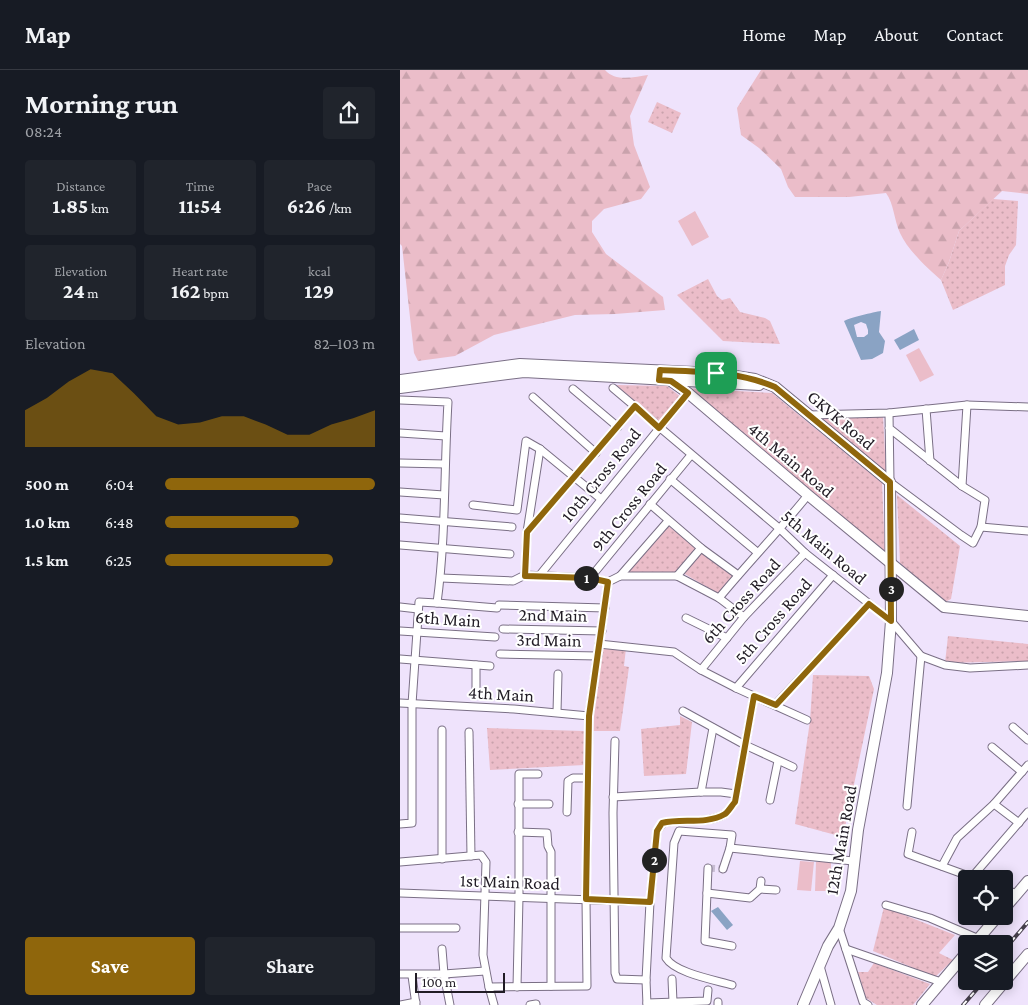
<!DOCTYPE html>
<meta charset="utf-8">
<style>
body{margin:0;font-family:"Crimson Pro",serif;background:#20242c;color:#f1f3f6;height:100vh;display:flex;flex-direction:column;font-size:19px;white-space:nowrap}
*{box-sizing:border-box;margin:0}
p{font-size:16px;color:#9ea1a6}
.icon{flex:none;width:28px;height:28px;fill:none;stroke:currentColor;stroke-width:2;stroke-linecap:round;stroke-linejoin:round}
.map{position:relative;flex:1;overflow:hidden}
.panel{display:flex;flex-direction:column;background:#171b24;width:400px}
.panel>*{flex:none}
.tools{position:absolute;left:558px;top:800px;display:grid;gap:10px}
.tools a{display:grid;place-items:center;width:55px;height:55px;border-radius:5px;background:#171b24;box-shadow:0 2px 12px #0003;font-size:25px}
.scale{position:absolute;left:15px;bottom:12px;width:90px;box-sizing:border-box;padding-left:5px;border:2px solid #211c25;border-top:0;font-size:14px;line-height:18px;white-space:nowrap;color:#211c25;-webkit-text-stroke:4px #fff;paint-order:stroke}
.pin{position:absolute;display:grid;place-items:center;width:42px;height:42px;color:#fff;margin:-21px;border-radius:10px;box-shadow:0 2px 8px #0006}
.km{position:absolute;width:25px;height:25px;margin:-12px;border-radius:50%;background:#222;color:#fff;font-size:14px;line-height:25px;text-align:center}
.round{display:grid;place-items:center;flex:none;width:52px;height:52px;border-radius:5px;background:#20242c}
.headline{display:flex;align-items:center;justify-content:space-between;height:85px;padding:0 25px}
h1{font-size:28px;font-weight:700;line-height:38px}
.metrics{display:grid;grid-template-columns:repeat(3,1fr);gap:8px;height:85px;padding:5px 25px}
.metrics div{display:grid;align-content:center;border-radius:5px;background:#20242c;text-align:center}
.metrics b{font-size:21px;font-weight:700}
.metrics small{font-size:14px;font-weight:400}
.metrics p{font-size:14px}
.chart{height:140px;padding:10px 25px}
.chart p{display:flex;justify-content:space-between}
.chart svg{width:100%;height:90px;margin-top:5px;fill:#8f660c;opacity:.7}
.primary-button{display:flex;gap:10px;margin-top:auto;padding:10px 25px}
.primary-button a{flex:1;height:58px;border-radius:5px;background:#8f660c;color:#fff;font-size:20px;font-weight:700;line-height:58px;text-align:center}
.primary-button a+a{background:#20242c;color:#f1f3f6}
ul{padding:0 25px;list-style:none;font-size:16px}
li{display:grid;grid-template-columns:80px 60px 1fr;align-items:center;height:38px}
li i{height:12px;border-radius:6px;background:#8f660c}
header{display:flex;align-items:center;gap:30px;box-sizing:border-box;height:70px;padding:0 25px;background:#171b24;border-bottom:1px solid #363941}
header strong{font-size:24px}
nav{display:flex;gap:28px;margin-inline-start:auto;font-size:18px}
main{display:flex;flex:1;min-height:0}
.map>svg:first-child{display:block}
.grass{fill:url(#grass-dots)}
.forest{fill:url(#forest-firs)}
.pitch{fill:#ebbdc9}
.water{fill:#8aa3c4;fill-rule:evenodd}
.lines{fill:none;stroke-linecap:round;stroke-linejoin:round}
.street-tunnel{stroke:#c6bbd1;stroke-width:7;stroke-dasharray:7 3.5;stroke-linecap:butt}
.street-casing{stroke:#7a6f85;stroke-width:9}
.secondary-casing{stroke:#7a6f85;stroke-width:12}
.street{stroke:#fff;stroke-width:7}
.secondary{stroke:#fff;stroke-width:10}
.rail-casing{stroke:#443e4a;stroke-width:4}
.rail{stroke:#fff;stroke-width:2;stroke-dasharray:5.5;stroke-linecap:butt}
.route-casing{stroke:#fff;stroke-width:10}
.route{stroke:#8f660c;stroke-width:6}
.labels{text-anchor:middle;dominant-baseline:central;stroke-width:4;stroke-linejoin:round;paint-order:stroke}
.street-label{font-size:18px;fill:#211c25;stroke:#fff}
</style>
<header>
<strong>Map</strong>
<nav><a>Home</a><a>Map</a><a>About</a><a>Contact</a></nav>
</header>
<main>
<section class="panel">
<div class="headline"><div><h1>Morning run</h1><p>08:24</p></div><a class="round"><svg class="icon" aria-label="share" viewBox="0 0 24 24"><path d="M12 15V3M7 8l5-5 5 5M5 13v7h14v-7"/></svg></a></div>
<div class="metrics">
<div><p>Distance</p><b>1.85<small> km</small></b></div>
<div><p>Time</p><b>11:54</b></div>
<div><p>Pace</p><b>6:26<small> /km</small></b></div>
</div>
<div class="metrics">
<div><p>Elevation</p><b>24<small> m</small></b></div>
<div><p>Heart rate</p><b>162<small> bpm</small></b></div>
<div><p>kcal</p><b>129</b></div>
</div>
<div class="chart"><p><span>Elevation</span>82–103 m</p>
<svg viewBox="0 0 160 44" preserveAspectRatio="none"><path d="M0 44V26L10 20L20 12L30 6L40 8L50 18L60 29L70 33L80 32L90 29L100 29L110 33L120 38L130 38L140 33L150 30L160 26V44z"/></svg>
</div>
<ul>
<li><b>500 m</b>6:04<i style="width:100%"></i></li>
<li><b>1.0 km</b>6:48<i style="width:64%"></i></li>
<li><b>1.5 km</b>6:25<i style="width:80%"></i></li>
</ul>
<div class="primary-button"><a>Save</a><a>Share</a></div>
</section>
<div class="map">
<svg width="628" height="935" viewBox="0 0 628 935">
<defs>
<pattern id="grass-dots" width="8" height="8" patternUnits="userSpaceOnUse" patternTransform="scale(1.25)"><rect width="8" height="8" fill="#ebbdc9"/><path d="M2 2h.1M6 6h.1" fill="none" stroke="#c9a2ac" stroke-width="1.8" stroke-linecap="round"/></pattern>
<pattern id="forest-firs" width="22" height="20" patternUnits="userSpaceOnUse" patternTransform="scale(1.25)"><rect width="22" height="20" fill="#ebbdc9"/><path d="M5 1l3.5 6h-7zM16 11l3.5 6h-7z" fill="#c9a2ac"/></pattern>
</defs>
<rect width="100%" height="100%" fill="#efe3fc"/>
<g class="grass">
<polygon points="257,32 281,43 272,63 248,52"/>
<polygon points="593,129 618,131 616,175 609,185 605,196 605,215 553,240 541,210 549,192 559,161"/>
<polygon points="308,209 317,226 322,230 330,228 340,242 365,248 370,251 380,274 323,271 277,225"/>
<polygon points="216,315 267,316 281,327 259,352"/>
<polygon points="284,318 372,323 482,413 485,483"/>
<polygon points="483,345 486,403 420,350 420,346"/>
<polygon points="497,425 560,476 551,529 545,532 500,493"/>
<polygon points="268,456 334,505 319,524 283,503 228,502"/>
<polygon points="548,566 628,574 628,591 545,593"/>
<polygon points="201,577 226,578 224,596 229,597 220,661 192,661"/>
<polygon points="413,605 469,606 474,619 443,767 395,754 410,651"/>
<polygon points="280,646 292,652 286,704 244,706 241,659 280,655"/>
<polygon points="87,658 184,661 184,695 90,700"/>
<polygon points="484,837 555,865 539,883 553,890 535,907 473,881"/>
<polygon points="474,893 530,914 513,935 477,935 466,928 458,902 468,902"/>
</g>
<g class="forest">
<path d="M 0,0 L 205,0 C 215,12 235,7 248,5 L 230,46 L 234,75 L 250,117 L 241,129 L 204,139 L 192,151 L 192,162 L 206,184 L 263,227 L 265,240 L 215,244 L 175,245 L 94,265 L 55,286 L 18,291 L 14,283 L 2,176 L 0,174 Z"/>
<path d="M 361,0 L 628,0 L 628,124 L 602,121 L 559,161 L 549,192 L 541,210 C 527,198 507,179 500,163 C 494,150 494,134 486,123 L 449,127 L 395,127 L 388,117 L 381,99 L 359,78 L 341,65 L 337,38 Z"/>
</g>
<g class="pitch">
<polygon points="295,141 309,167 292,176 278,151"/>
<polygon points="519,278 534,305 520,312 506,285"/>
<polygon points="400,791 414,792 411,821 397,820"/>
<polygon points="416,792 431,792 431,821 415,821"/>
</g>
<g class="water">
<path d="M 481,241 L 479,262 L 485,271 L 483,283 L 472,289 L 461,290 L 444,251 C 449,248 474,242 481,241 ZM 461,252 L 466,254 L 468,260 L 468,264 L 464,267 L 457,267 L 454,255 Z"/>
<polygon points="514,259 519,270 500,280 494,270"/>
<polygon points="318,837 333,855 327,860 311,841"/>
</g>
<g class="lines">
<polyline class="street-tunnel" points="308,798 323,799"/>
<defs>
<g id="street">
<polyline points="213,318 380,459 405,483 491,551 521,586 507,736"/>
<polyline points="173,319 218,357"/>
<polyline points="133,327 196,383"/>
<path d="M 0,330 L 48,332 C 44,399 46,467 37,533 L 19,532 L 12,634 L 12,753 L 0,754"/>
<polyline points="526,339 530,391"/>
<polyline points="409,345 489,343 567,335 628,337"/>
<polyline points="489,358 562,416 585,430 581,457 573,473 561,465 490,412 489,343"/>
<polyline points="0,363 46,366"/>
<polyline points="0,393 45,394"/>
<polyline points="270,409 357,482"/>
<polyline points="562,416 567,335"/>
<polyline points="0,422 44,425"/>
<polyline points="250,434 301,478 338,505"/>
<polyline points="73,435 117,440 126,371 140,379 201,429"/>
<polyline points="0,448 112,457"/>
<polyline points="581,457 628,461"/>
<polyline points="128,461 235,336"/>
<polyline points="0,475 110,484"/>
<polyline points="125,505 190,508 208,512 220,506 277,506 319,528 344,547"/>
<polyline points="139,506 288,323"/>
<polyline points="220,506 268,451"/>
<polyline points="277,506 301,478"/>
<polyline points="41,508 113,511 125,505 127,462 140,379"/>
<polyline points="190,508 291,385"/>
<path d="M 319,528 C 348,493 379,461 408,425"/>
<polyline points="37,533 97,538"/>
<polyline points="99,535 205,538"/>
<polyline points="0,537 18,539"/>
<polyline points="286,548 327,568"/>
<polyline points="103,559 202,561"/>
<polyline points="0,561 95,567"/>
<polyline points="199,574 274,582 301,600 336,618 407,650"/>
<polyline points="100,584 198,586"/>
<polyline points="521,586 545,595 570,598 628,595"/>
<polyline points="0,589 90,596"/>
<polyline points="301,600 344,547 405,483"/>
<polyline points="336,618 433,505"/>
<polyline points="76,619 76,595"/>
<polyline points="0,633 114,639 189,646"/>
<polyline points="375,635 469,534"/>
<polyline points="283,641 345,675 393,697"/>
<polyline points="157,642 158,604"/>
<polyline points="613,657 628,670"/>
<polyline points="69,662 71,786"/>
<path d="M 215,671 L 213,743 L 215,903 L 217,909 L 246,910 L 250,832 L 257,761 L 263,753 C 282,748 306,755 325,744 C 329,741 332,735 335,732 L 354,626"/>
<polyline points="592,677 622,702"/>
<polyline points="301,722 313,658"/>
<polyline points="213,727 301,722 321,722 336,724"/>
<polyline points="370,730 378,691"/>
<polyline points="118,734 149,734"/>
<polyline points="167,742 168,711 173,708 188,708"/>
<polyline points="619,753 594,734 628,695"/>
<polyline points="118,762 147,763 148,776 151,782 151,916"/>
<polyline points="512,762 508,784 577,809"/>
<polyline points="42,789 42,660"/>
<polyline points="0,792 81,785 86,792 83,885 89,917 94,935"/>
<polyline points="542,796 557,768 594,734"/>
<polyline points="308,798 305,871 332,876"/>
<polyline points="323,799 330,778"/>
<polyline points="572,807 628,742"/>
<polyline points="360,819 376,820"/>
<polyline points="604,819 617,824"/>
<polyline points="0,823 250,832"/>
<polyline points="307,823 350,828 360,819 361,811"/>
<polyline points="486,835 530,848 579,869"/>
<polyline points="0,858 56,858"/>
<polyline points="439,858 463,932 468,935"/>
<polyline points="42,879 44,904 50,935"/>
<polyline points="446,879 541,912"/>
<polyline points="420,896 431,935"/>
<polyline points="0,904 44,904 85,901"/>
<polyline points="12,906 16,935"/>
<polyline points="272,909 273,932"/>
<polyline points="246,910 247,935"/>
<path d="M 332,915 C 315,910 275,903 266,888 L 274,773 L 279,761 L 332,765 L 330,778 L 453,791"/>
<polyline points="89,917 187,916 186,829 189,646 208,512"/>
<polyline points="117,917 119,827 119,704 138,704"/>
<polyline points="318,932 318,935"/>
<polyline points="247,933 307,931 308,920"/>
<polyline points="0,935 16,932"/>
<polyline points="130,935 136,934"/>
</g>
<g id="secondary">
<polyline points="0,310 120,294 316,303 355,309 375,317 490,412 491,551 487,603 458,760 451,821 439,858 428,876 403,935"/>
<polyline points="271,311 288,323 408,425 544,537 628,546"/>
<polyline points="0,318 124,302 359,315"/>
<polyline points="604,839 628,811"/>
<polyline points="574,874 598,846"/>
<polyline points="522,935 566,883"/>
<polyline points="585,935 628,884"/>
</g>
</defs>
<use href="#street" class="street-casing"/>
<use href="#secondary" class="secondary-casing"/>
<use href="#street" class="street"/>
<use href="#secondary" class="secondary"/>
<defs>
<g id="rail">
<polyline points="604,880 628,852"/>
<polyline points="563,935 584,911"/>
</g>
</defs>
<use href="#rail" class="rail-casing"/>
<use href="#rail" class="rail"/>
</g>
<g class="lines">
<defs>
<path id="route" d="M 260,300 C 299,302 338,301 375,317 L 490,412 L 491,551 L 469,534 L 376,635 L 354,626 L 335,732 C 332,735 329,741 325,744 C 306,755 282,748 262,753 L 257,761 L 250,832 L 186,829 L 189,646 L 208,512 L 190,508 L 125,506 L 127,462 L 235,336 L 259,358 L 288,323 L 271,311 L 259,310 Z"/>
</defs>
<use href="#route" class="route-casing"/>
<use href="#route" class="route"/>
</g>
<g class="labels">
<g class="street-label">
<text transform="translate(441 350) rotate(40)">GKVK Road</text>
<text transform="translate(391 390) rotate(40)">4th Main Road</text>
<text transform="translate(201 405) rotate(-51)">10th Cross Road</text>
<text transform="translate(229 437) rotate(-51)">9th Cross Road</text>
<text transform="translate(424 477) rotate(40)">5th Main Road</text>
<text transform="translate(341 531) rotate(-48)">6th Cross Road</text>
<text transform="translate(153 545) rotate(1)">2nd Main</text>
<text transform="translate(48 549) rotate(4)">6th Main</text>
<text transform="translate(373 551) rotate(-49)">5th Cross Road</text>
<text transform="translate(149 570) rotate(1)">3rd Main</text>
<text transform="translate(101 624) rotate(3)">4th Main</text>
<text transform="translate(441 770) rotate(-80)">12th Main Road</text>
<text transform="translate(110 812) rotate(2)">1st Main Road</text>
</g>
</g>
</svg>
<div class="tools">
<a><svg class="icon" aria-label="locate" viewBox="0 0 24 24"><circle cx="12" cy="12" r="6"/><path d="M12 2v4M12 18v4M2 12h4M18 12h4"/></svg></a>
<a><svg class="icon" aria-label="layers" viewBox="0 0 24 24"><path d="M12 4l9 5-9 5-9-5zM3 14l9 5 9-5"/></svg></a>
</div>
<div class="scale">100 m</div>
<div class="pin" style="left:316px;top:303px;background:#1e9e55"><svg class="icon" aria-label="arrive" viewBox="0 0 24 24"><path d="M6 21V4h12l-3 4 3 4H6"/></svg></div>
<b class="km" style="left:186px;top:508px">1</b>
<b class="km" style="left:254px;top:790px">2</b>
<b class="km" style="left:491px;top:519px">3</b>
</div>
</main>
